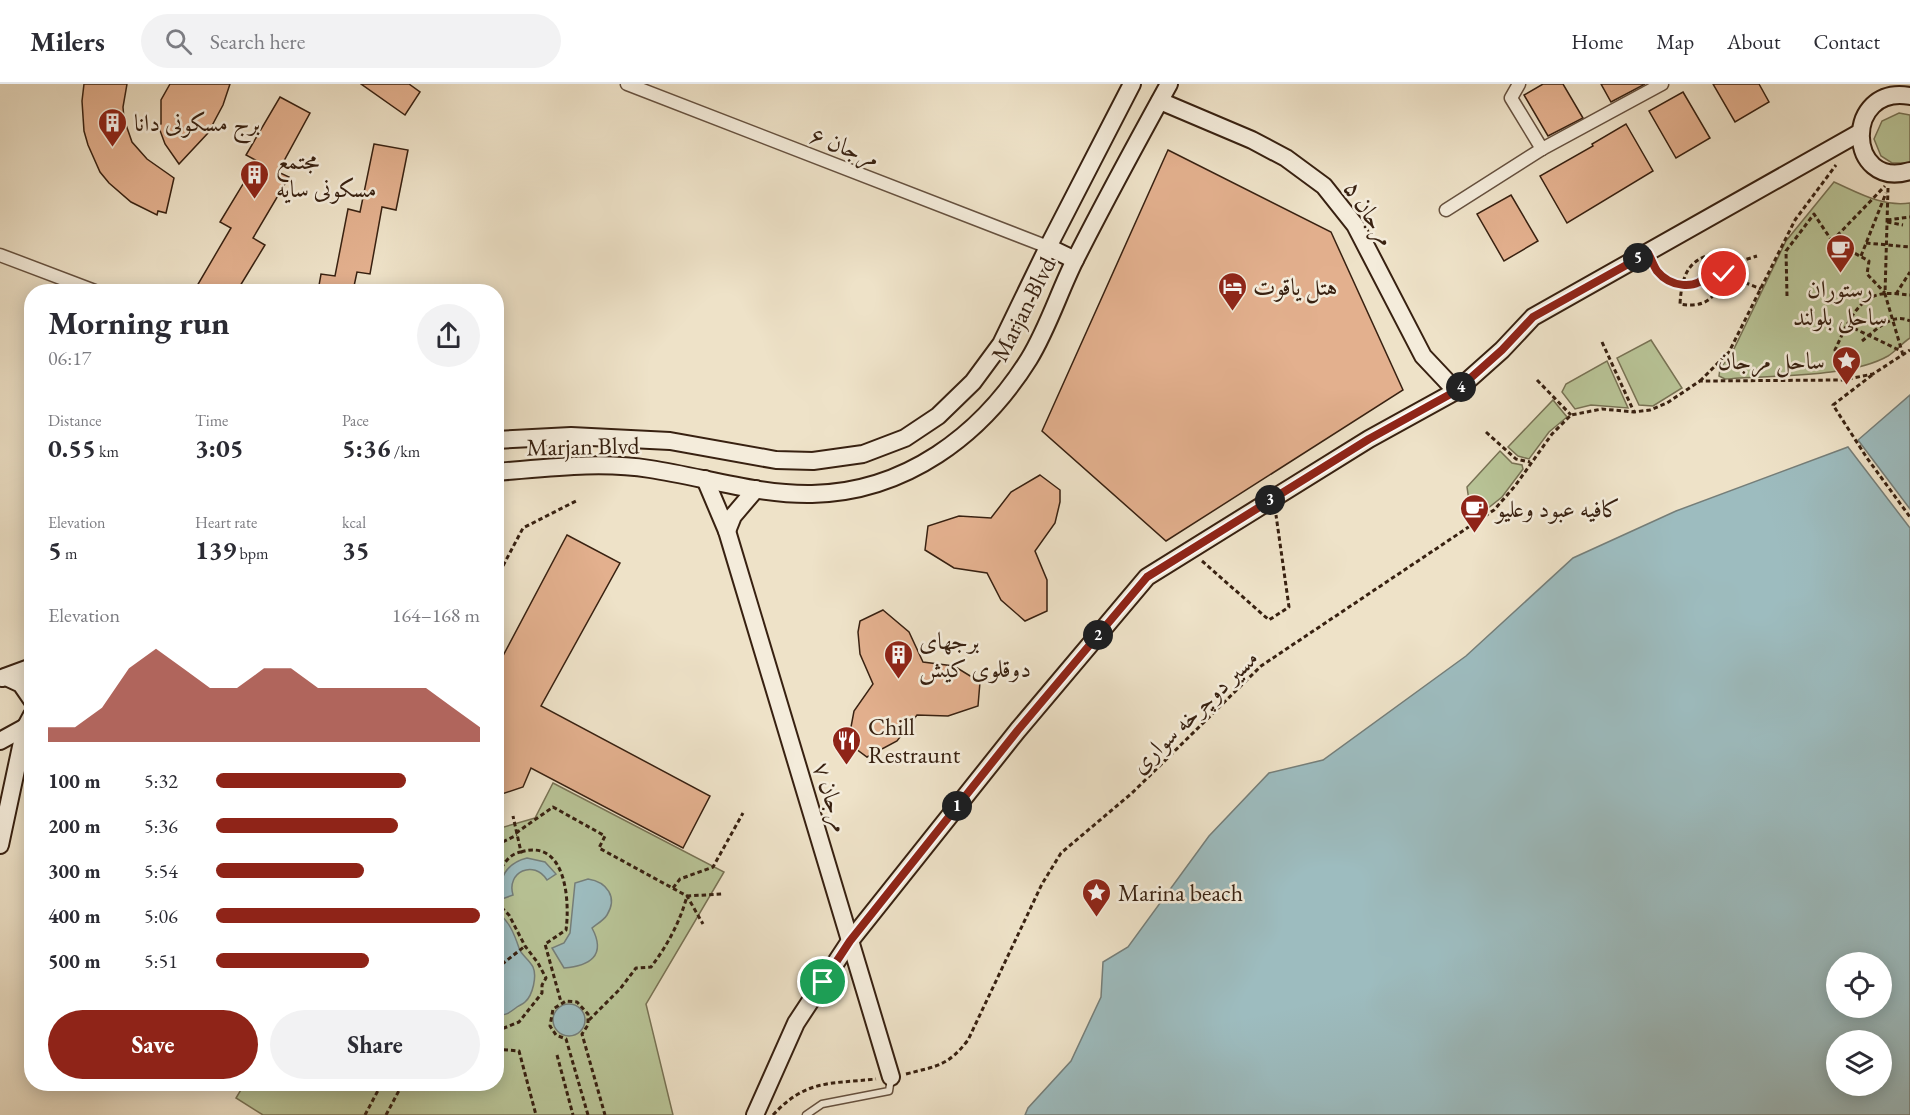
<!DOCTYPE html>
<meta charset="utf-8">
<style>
body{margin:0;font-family:"EB Garamond",Amiri,serif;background:#f2f2f3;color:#2b2b33;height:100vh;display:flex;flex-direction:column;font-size:22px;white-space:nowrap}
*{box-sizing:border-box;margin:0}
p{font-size:20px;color:#7c7c81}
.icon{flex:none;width:33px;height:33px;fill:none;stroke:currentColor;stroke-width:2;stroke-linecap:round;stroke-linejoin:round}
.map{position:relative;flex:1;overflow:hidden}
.side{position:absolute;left:24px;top:200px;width:480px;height:807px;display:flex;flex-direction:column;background:#fff;border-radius:24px;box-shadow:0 3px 15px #0003}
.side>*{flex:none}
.controls{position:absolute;left:1826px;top:868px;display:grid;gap:12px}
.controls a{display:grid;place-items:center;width:66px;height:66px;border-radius:50%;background:#fff;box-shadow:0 3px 15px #0003;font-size:30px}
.pin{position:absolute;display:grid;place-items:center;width:51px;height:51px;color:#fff;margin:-26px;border:3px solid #fff;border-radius:50%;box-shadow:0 2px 6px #0007}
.km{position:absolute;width:30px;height:30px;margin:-15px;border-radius:50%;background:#222;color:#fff;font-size:16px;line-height:30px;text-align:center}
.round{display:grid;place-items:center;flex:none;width:63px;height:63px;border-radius:32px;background:#f2f2f3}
.summary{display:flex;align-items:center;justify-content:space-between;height:102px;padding:0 24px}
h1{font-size:33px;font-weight:700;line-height:45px}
.stats{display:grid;grid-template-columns:repeat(3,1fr);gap:9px;height:102px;padding:6px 24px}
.stats div{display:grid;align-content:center}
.stats b{font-size:26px;font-weight:700}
.stats small{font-size:16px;font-weight:400}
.stats p{font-size:16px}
.chart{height:168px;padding:12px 24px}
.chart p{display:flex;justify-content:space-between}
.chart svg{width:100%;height:108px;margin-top:6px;fill:#8f2418;opacity:.7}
.action{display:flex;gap:12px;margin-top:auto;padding:12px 24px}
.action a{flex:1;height:69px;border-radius:36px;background:#8f2418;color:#fff;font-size:24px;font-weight:700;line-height:69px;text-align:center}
.action a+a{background:#f2f2f3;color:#2b2b33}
ul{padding:0 24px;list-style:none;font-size:20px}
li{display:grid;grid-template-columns:96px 72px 1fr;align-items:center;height:45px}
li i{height:15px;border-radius:8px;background:#8f2418}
header{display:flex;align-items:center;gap:36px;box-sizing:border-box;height:84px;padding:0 30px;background:#fff;border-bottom:2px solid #e1e1e2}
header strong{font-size:28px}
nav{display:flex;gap:33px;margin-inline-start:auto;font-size:21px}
.search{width:420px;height:54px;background:#f2f2f3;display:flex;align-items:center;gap:15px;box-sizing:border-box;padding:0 21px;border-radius:33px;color:#7c7c81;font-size:22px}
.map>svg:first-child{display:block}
.green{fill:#b8c396;stroke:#787254;stroke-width:1.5}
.water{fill:#9dbcbf;stroke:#757e79;stroke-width:1.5;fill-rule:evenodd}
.building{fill:#e3b08e;stroke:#382111;stroke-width:1.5}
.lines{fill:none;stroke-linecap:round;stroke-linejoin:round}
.lane-casing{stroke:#66513f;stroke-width:9}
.street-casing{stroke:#66513f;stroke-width:15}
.secondary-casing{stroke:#382111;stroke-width:20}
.path{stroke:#382111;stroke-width:3;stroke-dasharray:4.5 3;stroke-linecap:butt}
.lane{stroke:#f4ecdb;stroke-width:6}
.street{stroke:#f4ecdb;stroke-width:12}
.secondary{stroke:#f4ecdb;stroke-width:16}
.route-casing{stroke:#fff;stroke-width:12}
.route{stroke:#8f2418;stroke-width:8}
.labels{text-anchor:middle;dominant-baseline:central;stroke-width:5;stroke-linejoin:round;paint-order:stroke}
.poi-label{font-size:24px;fill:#382111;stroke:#f4ecdb;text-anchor:start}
.street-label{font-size:24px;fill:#382111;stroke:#f4ecdb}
</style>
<header>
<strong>Milers</strong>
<div class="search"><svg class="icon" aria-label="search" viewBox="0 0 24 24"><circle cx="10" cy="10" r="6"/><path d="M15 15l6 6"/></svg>Search here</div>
<nav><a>Home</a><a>Map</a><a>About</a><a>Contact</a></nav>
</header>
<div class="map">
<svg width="1910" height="1031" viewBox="0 0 1910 1031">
<rect width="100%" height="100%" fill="#eee2c8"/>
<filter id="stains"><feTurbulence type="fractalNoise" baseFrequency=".00333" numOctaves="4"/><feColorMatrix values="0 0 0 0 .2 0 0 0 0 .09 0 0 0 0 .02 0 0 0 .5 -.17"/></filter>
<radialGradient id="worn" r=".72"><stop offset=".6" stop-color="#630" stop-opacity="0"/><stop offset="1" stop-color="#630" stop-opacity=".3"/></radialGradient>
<g class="green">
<polygon points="1899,29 1910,31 1910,79 1892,79 1881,72 1874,55 1882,37"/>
<path d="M 1834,98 C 1859,109 1882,123 1910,119 L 1910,254 C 1902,259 1896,267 1888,272 C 1850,294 1770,291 1725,295 L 1719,292 L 1720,284 L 1730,273 L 1786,157 Z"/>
<polygon points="1651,256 1682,304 1653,322 1639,321 1617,274"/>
<polygon points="1607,277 1628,324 1591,321 1575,325 1562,308 1566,300"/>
<polygon points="1553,316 1567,333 1549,348 1529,375 1518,372 1508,363"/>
<polygon points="1500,367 1512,379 1522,381 1523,385 1502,413 1472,437 1467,403"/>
<polygon points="553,699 724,788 646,920 673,1031 263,1031 236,1014 245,999 496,999 497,745 535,734"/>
</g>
<g class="water">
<polygon points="1910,311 1910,425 1858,356"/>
<path d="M 1848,363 L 1910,444 L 1910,1031 L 1025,1031 L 1028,1024 L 1071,977 L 1101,913 L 1103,878 L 1128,863 L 1209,752 L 1269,689 L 1323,676 L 1466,572 L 1573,474 L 1676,427 ZM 1836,879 L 1881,879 L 1881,924 L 1836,924 ZM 1836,957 L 1881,957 L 1881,1002 L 1836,1002 Z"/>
<path d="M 527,774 L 545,778 L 556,790 L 547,796 C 534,775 506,788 513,811 L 502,815 C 497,794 507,779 527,774 Z"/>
<path d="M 588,795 C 607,798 618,813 607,831 C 604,836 597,840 592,844 C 607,872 589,882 564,884 L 552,864 L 564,859 L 570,849 L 575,799 Z"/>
<path d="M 497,828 C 509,837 514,849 519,864 C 521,871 529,875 533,883 C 537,892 533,911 525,918 C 523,920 520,921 517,923 C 510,928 507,932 496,931 Z"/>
<circle cx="569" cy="936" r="16"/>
</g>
<g class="building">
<polygon points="84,0 127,0 123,23 124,35 132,58 147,75 174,94 166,129 158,127 157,131 131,118 109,99 100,88 88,61 84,47 82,17"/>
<polygon points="170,0 230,0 223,21 208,49 179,80 165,60 158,41 161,40 161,16"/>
<polygon points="361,0 409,0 420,8 405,31"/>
<polygon points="1543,0 1563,0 1583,34 1548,52 1524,11"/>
<polygon points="1601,0 1645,0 1611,18"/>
<polygon points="1713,0 1759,0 1769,18 1735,38"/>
<polygon points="1683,8 1710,54 1676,74 1649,27"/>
<polygon points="280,13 310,29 278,88 289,93 253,154 265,161 237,207 194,207 231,144 220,138 257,77 246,71"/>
<polygon points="1626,40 1653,87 1567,139 1540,92 1593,62 1592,60"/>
<polygon points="374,60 408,66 396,126 382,123 370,190 357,188 353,207 318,207 321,190 335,192 348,125 360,128"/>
<polygon points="1168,66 1331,148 1403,306 1166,457 1042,347"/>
<polygon points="1511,111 1538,157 1504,177 1477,130"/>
<polygon points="1040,391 1060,406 1060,418 1055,439 1035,467 1047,496 1047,527 1025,537 1001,516 987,489 954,484 925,466 928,442 959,432 991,434 1011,408"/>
<polygon points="567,451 620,479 541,622 710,712 683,764 531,684 523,703 496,712 496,585"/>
<polygon points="883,526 909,548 923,578 954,582 980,598 978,622 948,632 917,631 897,657 867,673 848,659 854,627 873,600 860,570 858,548 860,537"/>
</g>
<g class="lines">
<defs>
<polyline id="lane" points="806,1031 822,1020 889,1007 891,994"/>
<g id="street">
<polyline points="627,0 1048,163"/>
<polyline points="1519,0 1511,14 1542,65"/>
<polyline points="1446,126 1542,65 1662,0"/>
<polyline points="0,171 95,207"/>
</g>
<g id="secondary">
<path d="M 1910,12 C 1843,0 1846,107 1910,87"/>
<polyline points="1160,17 1252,56 1286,74 1324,102 1355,141 1423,272 1456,307"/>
<polyline points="1048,163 1075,176"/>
<polyline points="496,356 571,352 670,357 776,376 813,377 863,370 905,354 938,332 973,298 1001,260 1048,163 1132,0"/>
<path d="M 496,388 C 547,384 600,377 650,385 C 703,393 758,411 812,410 C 905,408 981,352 1029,275 C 1048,244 1059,208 1075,176 C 1105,117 1137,58 1169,0"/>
<polyline points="705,395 727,447 891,993"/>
<polyline points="727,447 733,432 756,405"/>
<polyline points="6,593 21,600 32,616"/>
<polyline points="2,594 32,583"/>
<polyline points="0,657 31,640"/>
<polyline points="0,761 25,644 32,631"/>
<polyline points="755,1031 796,939 850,857 1018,646 1147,493 1369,355 1456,307 1502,266 1533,233 1859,49"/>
</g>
</defs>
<use href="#lane" class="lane-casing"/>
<use href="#street" class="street-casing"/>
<use href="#secondary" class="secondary-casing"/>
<g class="path">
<polyline points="1888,104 1885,210 1903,271"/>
<polyline points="1887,136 1910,133"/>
<polyline points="1887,138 1903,141"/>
<polyline points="1832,157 1885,102"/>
<polyline points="1866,159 1910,163"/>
<path d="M 1727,168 C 1723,198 1717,227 1680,220 C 1682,186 1691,171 1727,168 Z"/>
<polyline points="1861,172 1886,109"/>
<path d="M 1654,181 C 1661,194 1689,210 1702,198 C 1705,196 1706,192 1708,190 L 1724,190 L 1761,205"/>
<polyline points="1725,182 1757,172"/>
<polyline points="1896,210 1910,188"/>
<polyline points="1787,212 1786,167 1814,130 1832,157 1869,177 1867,190 1885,209"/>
<polyline points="1847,241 1901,267"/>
<path d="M 1862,257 C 1876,246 1892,228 1910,237"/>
<polyline points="1602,258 1634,328"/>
<polyline points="1872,291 1833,321 1867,374 1910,433"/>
<polyline points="1537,296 1571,331"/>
<path d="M 1843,296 L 1835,266 C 1844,247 1855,217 1877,211 C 1887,208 1899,210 1910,211"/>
<polyline points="1700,297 1729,268 1795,136 1836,81"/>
<polyline points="1486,348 1516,375 1530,378"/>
<polyline points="1202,477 1269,536 1289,523 1276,431"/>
<polyline points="496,495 523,444 576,417"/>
<polyline points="516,749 553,723 605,752 599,764 687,812 703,840"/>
<polyline points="496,761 517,751"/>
<path d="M 521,768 C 566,754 570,817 566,846 L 545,860 L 561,918"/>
<path d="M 496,798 C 499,786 507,770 521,768 L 513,732"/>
<polyline points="673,804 680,795 713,783 743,729"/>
<polyline points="496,818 509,831 525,862 538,879 546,894 542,901 542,909 519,938 504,944 496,941"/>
<polyline points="496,885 525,862"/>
<path d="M 589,936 L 620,905 L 636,884 L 651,883 C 667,862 680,838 687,812 L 722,810"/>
<polyline points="496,965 519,967 536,1031"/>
<polyline points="557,971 573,1031"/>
<path d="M 906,990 C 937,982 948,982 968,956 L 1042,800 L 1061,769 L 1132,709 L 1261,582 L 1494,426 L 1515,402 L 1552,350 L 1571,331 L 1602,325 L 1634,328 L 1650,326 L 1667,319 L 1700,297 L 1843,296 L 1873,290 L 1910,266"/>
<polyline points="365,1031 382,999"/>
<polyline points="386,1031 403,999"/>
<polyline points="588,1031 566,955 556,951 550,942 553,925 566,917 577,918 588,930 588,941 582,950 605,1031"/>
<path d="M 773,1031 C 806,995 831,1000 876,995"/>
</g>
<use href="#lane" class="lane"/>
<use href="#street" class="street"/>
<use href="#secondary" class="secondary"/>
</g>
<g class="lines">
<defs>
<path id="route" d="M 823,898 L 850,857 L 1018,646 L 1147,493 L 1369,355 L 1456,307 L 1502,266 L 1533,233 L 1648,169 C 1651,174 1653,181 1657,187 C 1670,203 1696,207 1708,190 L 1724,190"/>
</defs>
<use href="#route" class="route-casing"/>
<use href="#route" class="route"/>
</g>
<defs>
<symbol id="building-pin" viewBox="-11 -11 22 30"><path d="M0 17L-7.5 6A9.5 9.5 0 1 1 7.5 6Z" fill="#8f2418" stroke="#f4ecdb"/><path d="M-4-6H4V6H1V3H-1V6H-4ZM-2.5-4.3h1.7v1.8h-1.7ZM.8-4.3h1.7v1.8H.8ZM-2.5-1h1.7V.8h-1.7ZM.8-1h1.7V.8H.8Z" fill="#fff"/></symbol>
<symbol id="cafe-pin" viewBox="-11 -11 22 30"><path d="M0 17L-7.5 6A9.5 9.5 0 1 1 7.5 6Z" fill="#8f2418" stroke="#f4ecdb"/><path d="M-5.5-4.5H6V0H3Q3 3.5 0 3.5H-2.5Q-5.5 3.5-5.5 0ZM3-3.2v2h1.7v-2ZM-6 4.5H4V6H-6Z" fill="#fff"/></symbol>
<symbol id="hotel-pin" viewBox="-11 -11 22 30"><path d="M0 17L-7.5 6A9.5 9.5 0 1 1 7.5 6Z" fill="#8f2418" stroke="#f4ecdb"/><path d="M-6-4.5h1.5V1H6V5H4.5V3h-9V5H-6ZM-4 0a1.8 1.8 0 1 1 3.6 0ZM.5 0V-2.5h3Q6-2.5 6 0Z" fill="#fff"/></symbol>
<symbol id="sight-pin" viewBox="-11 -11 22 30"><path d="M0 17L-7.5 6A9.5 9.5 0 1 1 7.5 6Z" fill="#8f2418" stroke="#f4ecdb"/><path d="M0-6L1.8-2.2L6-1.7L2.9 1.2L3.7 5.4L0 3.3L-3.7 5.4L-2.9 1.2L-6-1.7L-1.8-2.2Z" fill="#fff"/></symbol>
<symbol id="restaurant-pin" viewBox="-11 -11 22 30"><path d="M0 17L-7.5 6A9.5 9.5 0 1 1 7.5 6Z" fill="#8f2418" stroke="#f4ecdb"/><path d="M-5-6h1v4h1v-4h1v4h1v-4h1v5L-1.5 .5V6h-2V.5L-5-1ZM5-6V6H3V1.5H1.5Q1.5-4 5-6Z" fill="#fff"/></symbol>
</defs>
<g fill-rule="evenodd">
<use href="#building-pin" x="96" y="22" width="33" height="45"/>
<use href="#building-pin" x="238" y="74" width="33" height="45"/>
<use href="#cafe-pin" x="1824" y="148" width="33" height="45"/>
<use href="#hotel-pin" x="1216" y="186" width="33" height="45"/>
<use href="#sight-pin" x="1830" y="260" width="33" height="45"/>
<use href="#cafe-pin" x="1458" y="408" width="33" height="45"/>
<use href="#building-pin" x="882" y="554" width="33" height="45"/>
<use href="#restaurant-pin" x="830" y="640" width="33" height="45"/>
<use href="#sight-pin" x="1080" y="792" width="33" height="45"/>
</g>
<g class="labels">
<g class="poi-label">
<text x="134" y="38">برج مسکونی دانا</text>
<text x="276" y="76">مجتمع<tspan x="276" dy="28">مسکونی سایه</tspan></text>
<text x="1253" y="202">هتل یاقوت</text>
<text x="1840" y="204" text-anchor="middle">رستوران<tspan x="1840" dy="28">ساحلی بلولند</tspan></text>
<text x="1825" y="276" text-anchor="end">ساحل مرجان</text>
<text x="1496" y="424">کافیه عبود وعلیو</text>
<text x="919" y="556">برجهای<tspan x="919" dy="28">دوقلوی کیش</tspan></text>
<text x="868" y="642">Chill<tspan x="868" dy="28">Restraunt</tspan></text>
<text x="1118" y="808">Marina beach</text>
</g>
<g class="street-label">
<text transform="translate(845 62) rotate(21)">مرجان ۶</text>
<text transform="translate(1370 129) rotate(57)">مرجان ۵</text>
<text transform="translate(1023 225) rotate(-63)">Marjan Blvd</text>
<text transform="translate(583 362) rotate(-1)">Marjan Blvd</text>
<text transform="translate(1194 627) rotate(-44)">مسیر دوچرخه سواری</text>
<text transform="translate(832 713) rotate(73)">مرجان ۷</text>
</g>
</g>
<rect width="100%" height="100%" filter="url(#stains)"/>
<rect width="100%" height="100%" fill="url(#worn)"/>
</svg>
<div class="controls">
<a><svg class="icon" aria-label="locate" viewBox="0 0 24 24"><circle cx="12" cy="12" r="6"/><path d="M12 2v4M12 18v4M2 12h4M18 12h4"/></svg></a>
<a><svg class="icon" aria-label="layers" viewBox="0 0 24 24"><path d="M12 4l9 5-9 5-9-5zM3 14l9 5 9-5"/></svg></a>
</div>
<div class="pin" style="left:823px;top:898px;background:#1e9e55"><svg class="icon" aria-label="arrive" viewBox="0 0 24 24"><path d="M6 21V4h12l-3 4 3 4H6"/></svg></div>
<div class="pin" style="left:1724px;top:190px;background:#d93025"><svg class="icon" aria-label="check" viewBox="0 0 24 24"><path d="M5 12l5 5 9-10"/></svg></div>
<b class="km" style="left:957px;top:722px">1</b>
<b class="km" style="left:1098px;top:551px">2</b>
<b class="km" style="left:1270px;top:416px">3</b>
<b class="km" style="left:1461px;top:303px">4</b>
<b class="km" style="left:1638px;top:174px">5</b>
<section class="side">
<div class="summary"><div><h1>Morning run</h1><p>06:17</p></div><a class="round"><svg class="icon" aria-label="share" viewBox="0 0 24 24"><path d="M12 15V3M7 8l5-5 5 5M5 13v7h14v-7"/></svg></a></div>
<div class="stats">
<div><p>Distance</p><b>0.55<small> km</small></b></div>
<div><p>Time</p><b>3:05</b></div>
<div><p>Pace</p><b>5:36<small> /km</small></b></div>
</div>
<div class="stats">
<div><p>Elevation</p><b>5<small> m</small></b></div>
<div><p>Heart rate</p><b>139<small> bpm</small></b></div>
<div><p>kcal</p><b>35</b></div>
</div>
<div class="chart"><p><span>Elevation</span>164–168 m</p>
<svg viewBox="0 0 160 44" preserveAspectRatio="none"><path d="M0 44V38L10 38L20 30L30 14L40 6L50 14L60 22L70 22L80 14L90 14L100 22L110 22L120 22L130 22L140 22L150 30L160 38V44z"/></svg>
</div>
<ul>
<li><b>100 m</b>5:32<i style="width:72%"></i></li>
<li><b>200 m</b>5:36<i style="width:69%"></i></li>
<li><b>300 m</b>5:54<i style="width:56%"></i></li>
<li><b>400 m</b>5:06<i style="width:100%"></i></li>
<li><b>500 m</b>5:51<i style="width:58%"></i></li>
</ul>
<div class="action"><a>Save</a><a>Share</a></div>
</section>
</div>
